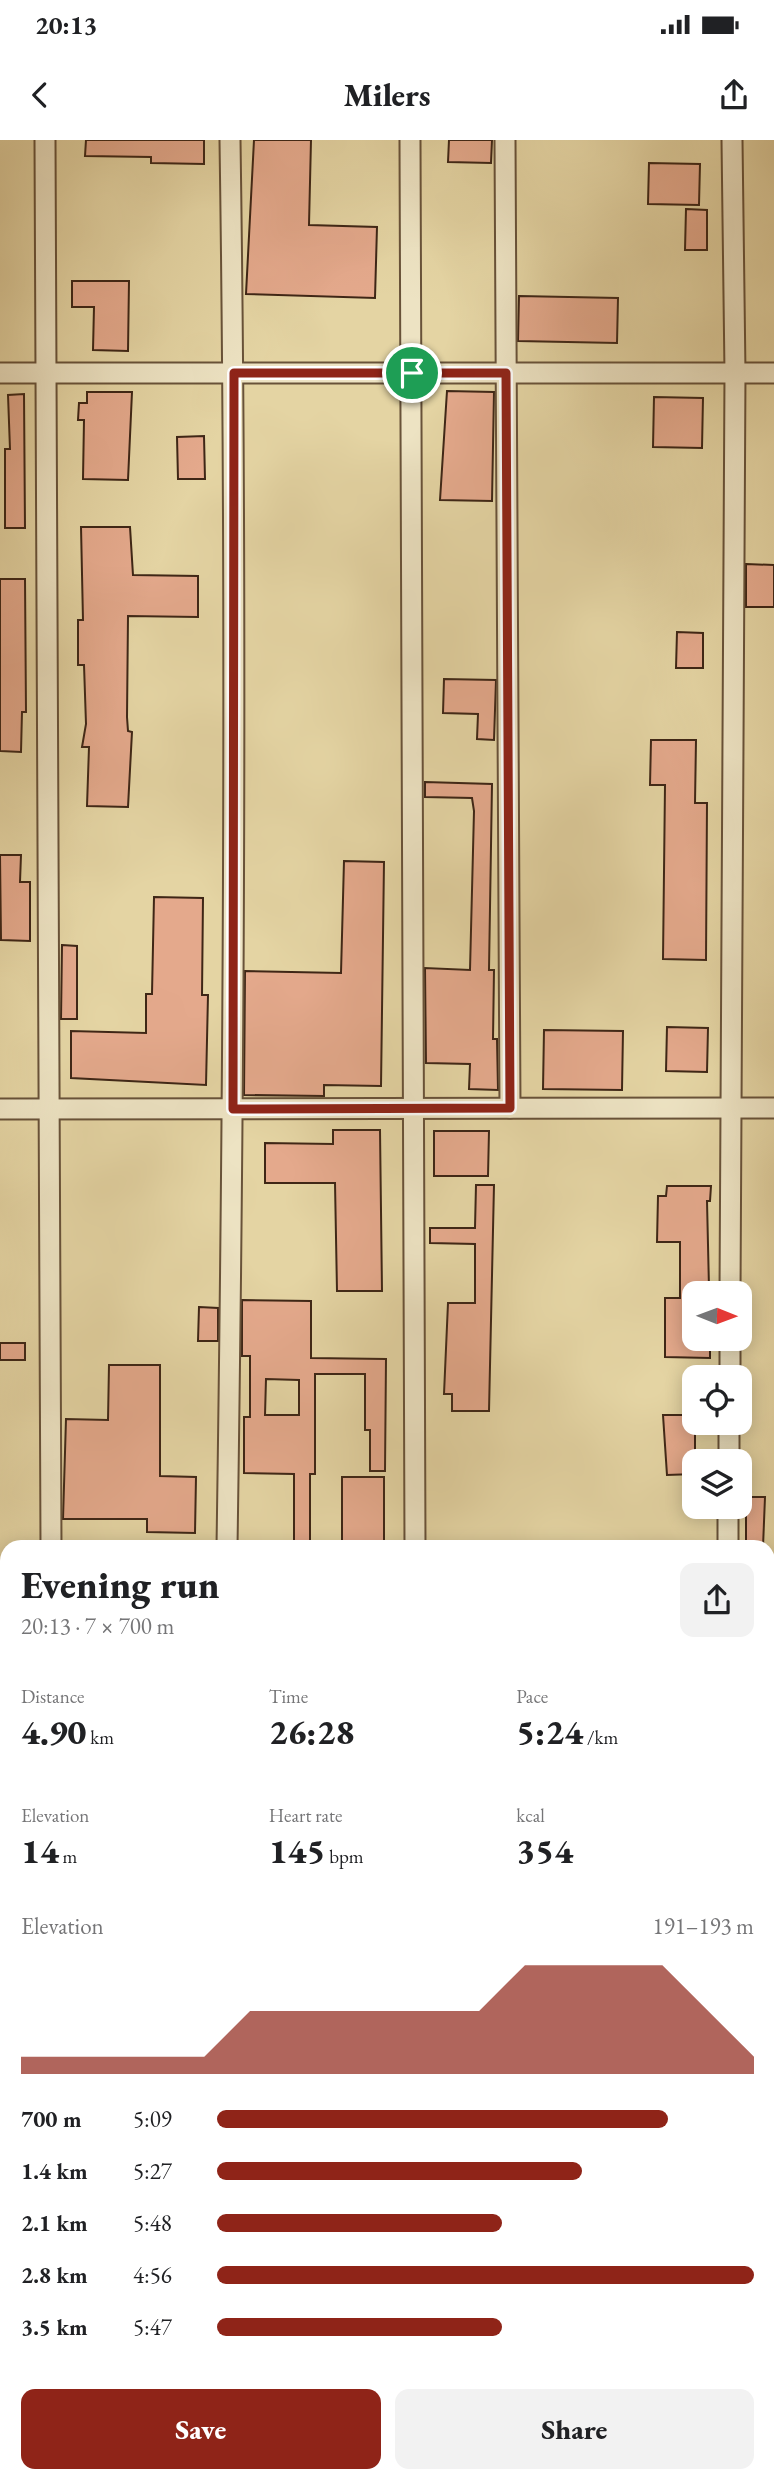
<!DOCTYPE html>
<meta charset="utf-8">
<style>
body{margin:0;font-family:"EB Garamond",serif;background:#f2f2f2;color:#202124;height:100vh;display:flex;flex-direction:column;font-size:26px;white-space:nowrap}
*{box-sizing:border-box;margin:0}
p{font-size:23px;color:#757577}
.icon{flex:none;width:38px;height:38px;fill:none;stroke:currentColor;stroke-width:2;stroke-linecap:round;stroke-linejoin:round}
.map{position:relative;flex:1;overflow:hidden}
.panel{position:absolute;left:0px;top:1400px;width:775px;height:943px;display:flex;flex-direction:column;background:#fff;border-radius:21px 21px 0 0;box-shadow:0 4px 18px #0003}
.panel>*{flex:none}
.needle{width:46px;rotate:91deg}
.buttons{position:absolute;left:682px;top:1141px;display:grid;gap:14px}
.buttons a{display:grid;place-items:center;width:70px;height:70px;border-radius:14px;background:#fff;box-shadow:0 4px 18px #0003;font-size:35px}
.pin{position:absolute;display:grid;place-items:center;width:60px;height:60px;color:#fff;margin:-30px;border:4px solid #fff;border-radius:50%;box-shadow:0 2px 7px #0007}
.round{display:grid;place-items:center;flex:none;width:74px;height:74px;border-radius:14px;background:#f2f2f2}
.headline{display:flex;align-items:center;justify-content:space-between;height:119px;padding:0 21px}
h1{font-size:38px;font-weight:800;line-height:52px}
.metrics{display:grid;grid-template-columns:repeat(3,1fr);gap:10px;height:119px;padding:7px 21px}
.metrics div{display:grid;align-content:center}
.metrics b{font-size:35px;font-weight:800}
.metrics small{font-size:19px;font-weight:400}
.metrics p{font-size:19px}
.chart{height:196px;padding:14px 21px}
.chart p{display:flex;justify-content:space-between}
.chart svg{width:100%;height:126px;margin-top:7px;fill:#8f2418;opacity:.7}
.primary-button{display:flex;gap:14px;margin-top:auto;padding:14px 21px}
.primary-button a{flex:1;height:80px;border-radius:14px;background:#8f2418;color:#fff;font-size:28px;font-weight:800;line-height:80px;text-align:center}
.primary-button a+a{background:#f2f2f2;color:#202124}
ul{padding:0 21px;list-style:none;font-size:23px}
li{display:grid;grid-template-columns:112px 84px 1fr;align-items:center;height:52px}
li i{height:18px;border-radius:9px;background:#8f2418}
.status{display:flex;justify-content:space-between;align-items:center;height:49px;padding:0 35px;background:#fff;direction:ltr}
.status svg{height:19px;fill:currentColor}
header{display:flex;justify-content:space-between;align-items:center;height:91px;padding:0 21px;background:#fff;font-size:32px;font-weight:800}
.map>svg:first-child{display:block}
.building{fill:#e4a98c;stroke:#3e2616;stroke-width:2;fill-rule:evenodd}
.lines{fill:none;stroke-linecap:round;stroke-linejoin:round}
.minor-casing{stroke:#685239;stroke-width:23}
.tertiary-casing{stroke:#685239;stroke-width:26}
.minor{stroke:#ede3c3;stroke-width:19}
.tertiary{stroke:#ede3c3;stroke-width:23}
.route-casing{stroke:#fff;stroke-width:14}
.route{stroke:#8f2418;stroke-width:9}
</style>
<div class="status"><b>20:13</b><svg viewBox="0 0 49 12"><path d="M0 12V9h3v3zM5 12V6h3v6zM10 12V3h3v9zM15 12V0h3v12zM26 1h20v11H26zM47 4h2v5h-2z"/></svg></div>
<header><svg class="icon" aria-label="back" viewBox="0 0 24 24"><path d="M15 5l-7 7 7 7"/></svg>Milers<svg class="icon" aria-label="share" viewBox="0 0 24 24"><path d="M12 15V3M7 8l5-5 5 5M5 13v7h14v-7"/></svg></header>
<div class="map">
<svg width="774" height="2343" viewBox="0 0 774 2343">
<rect width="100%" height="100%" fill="#e4d4a3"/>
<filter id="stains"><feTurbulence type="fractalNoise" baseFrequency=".00286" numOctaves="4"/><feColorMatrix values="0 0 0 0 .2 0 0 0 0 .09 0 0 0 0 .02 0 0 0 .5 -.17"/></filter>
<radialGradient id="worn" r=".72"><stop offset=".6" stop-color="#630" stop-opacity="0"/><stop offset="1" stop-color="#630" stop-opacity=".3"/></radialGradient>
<g class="building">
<polygon points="86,0 204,0 204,24 151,23 151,17 85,16"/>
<polygon points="254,0 311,0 309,85 377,87 375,158 246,154"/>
<polygon points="449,0 492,0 491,23 448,22"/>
<polygon points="649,23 700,24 699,65 648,64"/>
<polygon points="686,69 707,70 707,110 685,110"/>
<polygon points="72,141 129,141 128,211 93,210 94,167 72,167"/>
<polygon points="519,156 618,158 617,203 518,201"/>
<polygon points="447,251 494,252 492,361 440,360"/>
<polygon points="87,252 132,252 128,340 83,339 84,280 78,280 79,263 87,263"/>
<polygon points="24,254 25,388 5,388 5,309 10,309 8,255"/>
<polygon points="654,257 703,258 702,308 653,307"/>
<polygon points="204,296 205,339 178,339 177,297"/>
<polygon points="81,387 130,387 133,435 198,436 198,477 128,476 127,577 128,591 132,592 128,667 87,666 89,607 82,607 86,584 84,525 78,525 78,480 83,480"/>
<polygon points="746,424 774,425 774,467 746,467"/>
<polygon points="0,439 25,439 26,572 22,572 21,612 0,611"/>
<polygon points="677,492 703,493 703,528 676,528"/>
<polygon points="444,539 496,540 494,600 477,599 478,574 443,573"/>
<polygon points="651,600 696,600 695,663 707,663 706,820 663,819 665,645 650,645"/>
<polygon points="425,642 492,644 489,830 494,830 493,899 497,899 498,950 469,949 470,924 426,923 425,828 470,830 474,671 472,658 425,657"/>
<polygon points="0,715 21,715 20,742 30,742 30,801 1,800"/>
<polygon points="344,721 384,722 381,946 324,945 324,956 244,955 245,831 341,833"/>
<polygon points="154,757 203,758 202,855 208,855 206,945 71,938 71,891 146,893 146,854 152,854"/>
<polygon points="62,805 77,806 77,879 61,879"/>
<polygon points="667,887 708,888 707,932 666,931"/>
<polygon points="544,890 623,891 622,950 543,949"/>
<polygon points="333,990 380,990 382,1151 337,1151 335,1043 265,1043 265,1003 333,1004"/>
<polygon points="434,991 489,991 488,1036 434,1036"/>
<polygon points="476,1045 494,1045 489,1271 452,1271 452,1254 444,1254 448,1163 475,1163 475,1104 430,1103 430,1088 475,1088"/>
<polygon points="667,1046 711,1046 710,1061 707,1061 709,1148 695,1148 695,1199 710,1199 710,1218 665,1217 665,1158 680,1158 680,1102 657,1102 658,1056 666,1056"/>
<path d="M 242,1160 L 311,1161 L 311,1218 L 386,1219 L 385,1331 L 370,1331 L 370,1290 L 365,1290 L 365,1234 L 315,1234 L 315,1334 L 310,1334 L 310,1407 L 294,1407 L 294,1334 L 244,1333 L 244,1277 L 250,1277 L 250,1216 L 242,1216 ZM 266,1239 L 299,1240 L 299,1275 L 265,1275 Z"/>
<polygon points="199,1167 218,1168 218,1201 198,1201"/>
<rect x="0" y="1203" width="25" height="17"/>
<polygon points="109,1225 160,1225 160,1336 196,1337 195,1393 147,1392 147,1379 63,1379 66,1279 108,1280"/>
<polygon points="663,1275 695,1275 695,1334 667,1335"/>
<rect x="342" y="1337" width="42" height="70"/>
<polygon points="746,1357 765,1357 763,1407 746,1407"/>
</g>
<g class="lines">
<defs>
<g id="minor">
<polyline points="45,0 51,1407"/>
<polyline points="410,0 415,1407"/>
<polyline points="505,0 510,968"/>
<polyline points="0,233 774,233"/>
<polyline points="0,969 774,968"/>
<polyline points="730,1153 735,233 732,0"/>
<polyline points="730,1237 730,1199"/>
<polyline points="729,1321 729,1283"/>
<path d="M 227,1407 C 234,938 237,469 230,0"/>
<polyline points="728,1407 728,1367"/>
<polyline points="768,1710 774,1710"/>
<polyline points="0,1711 7,1711"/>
<polyline points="394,2336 394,2343"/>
</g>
<polyline id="tertiary" points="768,2158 774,2183"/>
</defs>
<use href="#minor" class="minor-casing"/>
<use href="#tertiary" class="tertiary-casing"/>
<use href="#minor" class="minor"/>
<use href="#tertiary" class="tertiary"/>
</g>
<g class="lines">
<defs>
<polygon id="route" points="234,233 506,233 510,968 233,969"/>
</defs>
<use href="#route" class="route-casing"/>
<use href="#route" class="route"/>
</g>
<rect width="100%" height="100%" filter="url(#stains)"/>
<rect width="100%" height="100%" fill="url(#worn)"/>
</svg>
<div class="buttons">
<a><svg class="needle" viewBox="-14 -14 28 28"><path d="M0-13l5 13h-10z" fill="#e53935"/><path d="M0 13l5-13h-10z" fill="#757577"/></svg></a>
<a><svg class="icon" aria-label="locate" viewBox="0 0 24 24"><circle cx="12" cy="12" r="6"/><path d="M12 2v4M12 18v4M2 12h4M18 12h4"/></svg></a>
<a><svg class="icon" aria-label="layers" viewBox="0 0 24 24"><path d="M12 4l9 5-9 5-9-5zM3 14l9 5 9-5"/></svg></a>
</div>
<div class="pin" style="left:412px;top:233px;background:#1e9e55"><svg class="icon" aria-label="arrive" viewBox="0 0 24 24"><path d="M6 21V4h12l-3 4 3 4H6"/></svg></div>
<section class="panel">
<div class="headline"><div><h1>Evening run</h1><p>20:13 · 7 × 700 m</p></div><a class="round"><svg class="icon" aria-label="share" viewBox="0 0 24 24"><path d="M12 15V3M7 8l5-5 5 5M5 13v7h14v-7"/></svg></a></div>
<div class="metrics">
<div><p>Distance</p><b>4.90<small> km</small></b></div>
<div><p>Time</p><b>26:28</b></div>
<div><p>Pace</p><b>5:24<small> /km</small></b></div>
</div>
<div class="metrics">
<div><p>Elevation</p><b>14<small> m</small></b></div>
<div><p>Heart rate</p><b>145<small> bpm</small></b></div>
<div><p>kcal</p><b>354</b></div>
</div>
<div class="chart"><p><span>Elevation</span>191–193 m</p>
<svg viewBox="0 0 160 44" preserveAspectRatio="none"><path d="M0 44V38L10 38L20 38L30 38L40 38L50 22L60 22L70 22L80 22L90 22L100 22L110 6L120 6L130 6L140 6L150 22L160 38V44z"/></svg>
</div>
<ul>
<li><b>700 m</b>5:09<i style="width:84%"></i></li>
<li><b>1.4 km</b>5:27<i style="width:68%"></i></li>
<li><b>2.1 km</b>5:48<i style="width:53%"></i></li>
<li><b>2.8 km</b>4:56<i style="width:100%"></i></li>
<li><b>3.5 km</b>5:47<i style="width:53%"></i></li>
</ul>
<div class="primary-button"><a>Save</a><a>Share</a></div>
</section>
</div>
